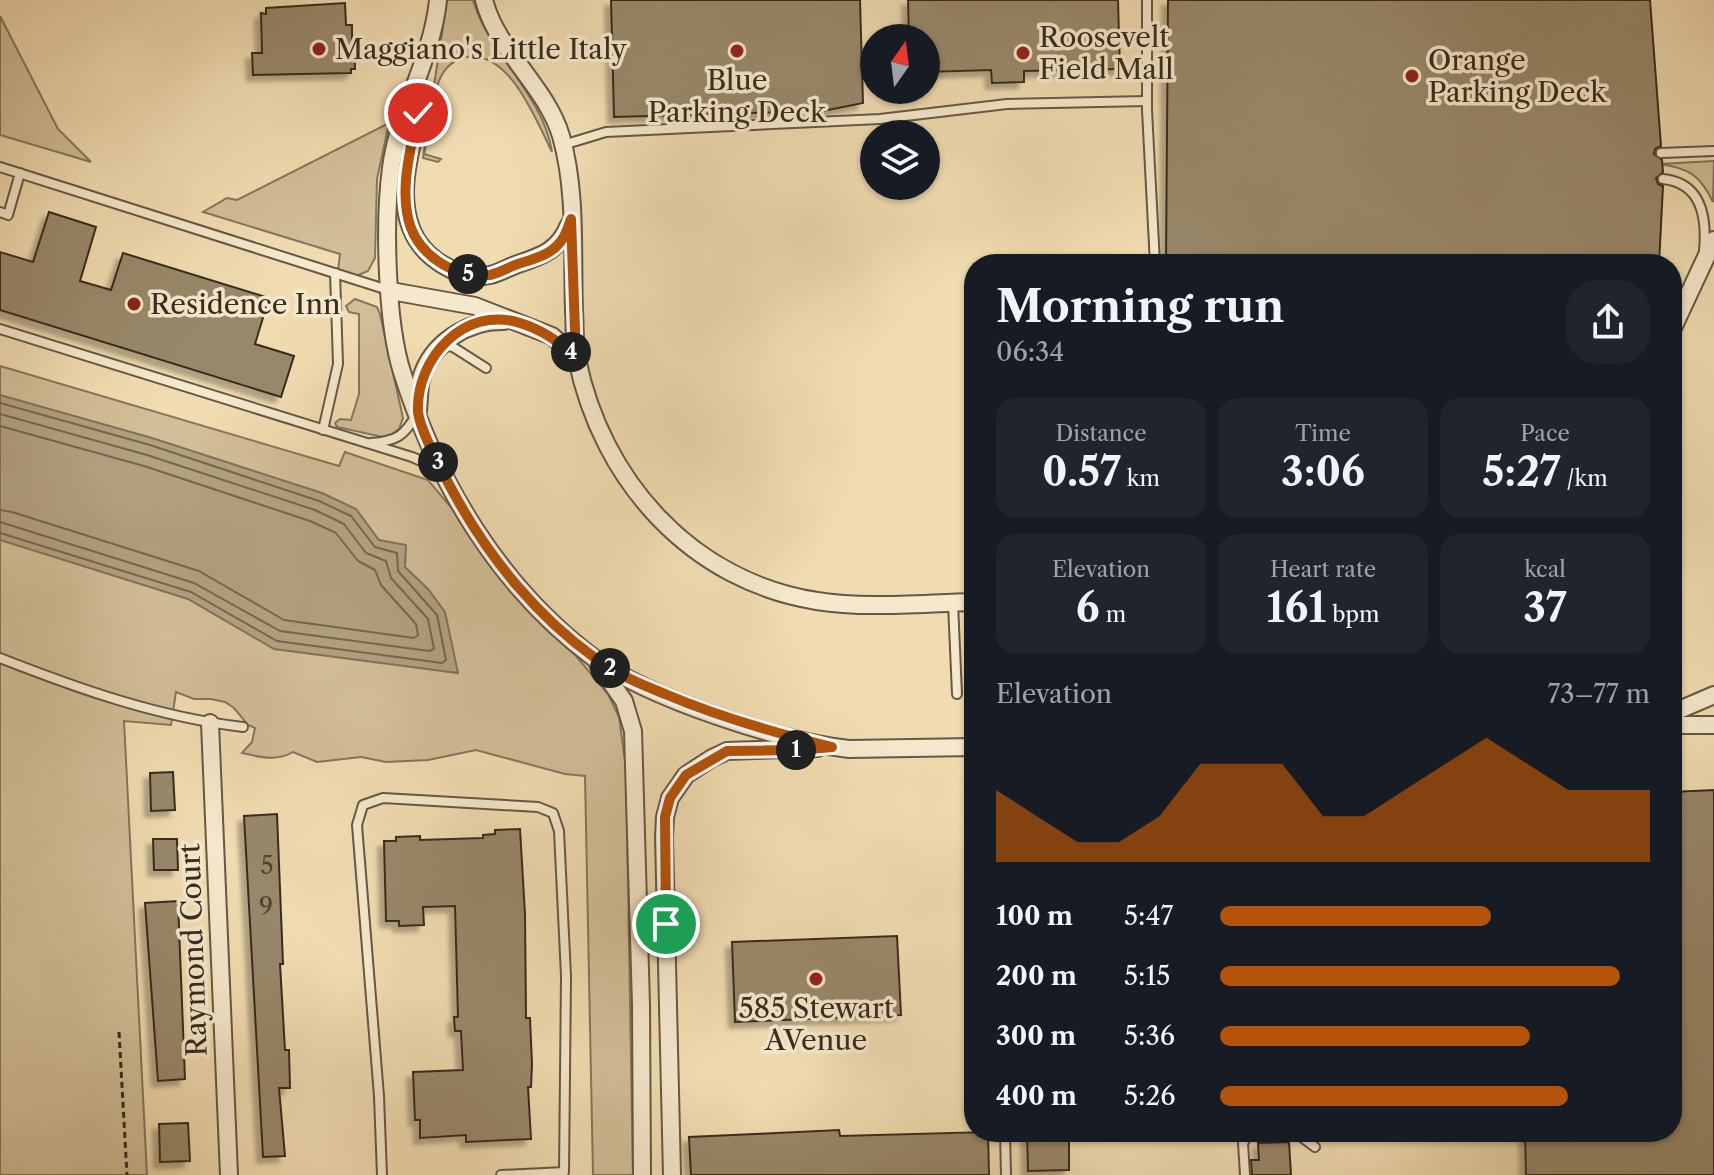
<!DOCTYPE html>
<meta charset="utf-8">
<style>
body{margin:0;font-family:"Libre Caslon Text",serif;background:#20242c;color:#f1f3f6;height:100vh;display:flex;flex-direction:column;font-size:30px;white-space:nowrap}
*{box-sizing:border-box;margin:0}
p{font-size:26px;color:#9ea1a6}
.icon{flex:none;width:44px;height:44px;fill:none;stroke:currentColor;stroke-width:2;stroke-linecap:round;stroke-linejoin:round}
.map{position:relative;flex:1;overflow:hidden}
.panel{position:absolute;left:964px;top:254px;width:718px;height:888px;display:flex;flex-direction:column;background:#171b24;border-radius:32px;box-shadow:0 2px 6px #0004}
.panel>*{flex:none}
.needle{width:52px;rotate:14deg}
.controls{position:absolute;left:860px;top:24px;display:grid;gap:16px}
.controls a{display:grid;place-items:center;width:80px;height:80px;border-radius:50%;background:#171b24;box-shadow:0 2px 6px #0004;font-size:40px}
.pin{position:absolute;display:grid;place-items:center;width:68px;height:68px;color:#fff;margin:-34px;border:4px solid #fff;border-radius:50%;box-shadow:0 2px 8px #0007}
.km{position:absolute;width:40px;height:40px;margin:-20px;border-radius:50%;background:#222;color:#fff;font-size:22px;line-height:40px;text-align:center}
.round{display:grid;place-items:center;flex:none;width:84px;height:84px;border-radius:32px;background:#20242c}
.head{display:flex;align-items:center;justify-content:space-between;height:136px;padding:0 32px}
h1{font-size:44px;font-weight:800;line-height:60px}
.metrics{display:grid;grid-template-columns:repeat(3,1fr);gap:12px;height:136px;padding:8px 32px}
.metrics div{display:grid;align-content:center;border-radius:20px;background:#20242c;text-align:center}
.metrics b{font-size:40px;font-weight:800}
.metrics small{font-size:22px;font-weight:400}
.metrics p{font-size:22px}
.chart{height:224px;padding:16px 32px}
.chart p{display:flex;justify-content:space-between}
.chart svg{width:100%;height:144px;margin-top:8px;fill:#b45309;opacity:.7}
ul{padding:0 32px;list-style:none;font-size:26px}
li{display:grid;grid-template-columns:128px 96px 1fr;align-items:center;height:60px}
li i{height:20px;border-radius:10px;background:#b45309}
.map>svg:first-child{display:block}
.green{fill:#d2be98;stroke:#85755c;stroke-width:2}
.water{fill:#b2a07f;stroke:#817259;stroke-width:2}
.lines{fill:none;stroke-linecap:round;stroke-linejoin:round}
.shore{stroke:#75664f;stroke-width:2}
.building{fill:#98886b;stroke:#382c1f;stroke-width:2;filter:url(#shadow)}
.lane-casing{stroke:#665844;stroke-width:12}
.street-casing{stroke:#665844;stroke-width:20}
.path{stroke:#382c1f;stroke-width:3;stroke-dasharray:6 4;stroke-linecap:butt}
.lane{stroke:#f6e8cc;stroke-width:8}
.street{stroke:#f6e8cc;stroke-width:16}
.route-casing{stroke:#fff;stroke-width:16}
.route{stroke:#b45309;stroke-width:10}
.poi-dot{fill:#8f2418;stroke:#f6e8cc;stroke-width:3}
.labels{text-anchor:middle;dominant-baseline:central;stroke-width:7;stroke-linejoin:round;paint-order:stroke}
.number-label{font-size:24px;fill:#504332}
.poi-label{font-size:28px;fill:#382c1f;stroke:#f6e8cc;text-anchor:start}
.street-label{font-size:28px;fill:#382c1f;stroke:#f6e8cc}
</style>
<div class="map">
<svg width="1714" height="1175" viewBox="0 0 1714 1175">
<defs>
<filter id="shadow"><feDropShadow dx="-6" dy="6" stdDeviation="2" flood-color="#0004"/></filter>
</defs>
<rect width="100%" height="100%" fill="#f1dcb1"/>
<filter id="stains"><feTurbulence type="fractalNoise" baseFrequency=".0025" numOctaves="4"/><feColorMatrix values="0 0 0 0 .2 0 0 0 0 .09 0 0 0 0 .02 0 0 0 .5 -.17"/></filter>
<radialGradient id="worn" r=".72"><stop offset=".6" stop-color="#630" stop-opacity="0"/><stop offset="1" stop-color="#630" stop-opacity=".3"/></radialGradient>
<g class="green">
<path d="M 447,0 L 473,0 C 489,55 543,94 552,152 C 536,120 509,49 466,57 C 453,60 444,68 439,81 C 430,103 429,131 424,154 L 441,159 L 438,162 L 423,158 Z"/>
<polygon points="0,16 58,129 91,162 0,135"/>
<polygon points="389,123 377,179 375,258 368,271 356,276 338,271 340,254 203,212 227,198 237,200"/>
<path d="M 1714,161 L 1713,202 C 1700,175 1689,168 1659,164 Z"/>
<polygon points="355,299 377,307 380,314 403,418 399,429 387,438 337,427 335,423 340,419 351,420 359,394 359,314 349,312 346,306"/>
<path d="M 0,366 L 339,466 L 345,452 L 428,480 L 608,694 L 619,717 L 626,768 L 633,1175 L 593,1175 L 585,776 L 565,774 L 476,750 L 428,760 L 386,762 L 361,757 L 317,762 L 293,752 C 276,762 260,757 242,753 L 252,742 L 255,728 L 248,725 L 234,708 L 225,702 L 211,699 L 194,699 L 176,692 L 171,725 L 124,721 L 147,1175 L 0,1175 Z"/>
</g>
<polygon class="water" points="0,395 152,438 322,493 356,509 379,540 406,545 405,567 428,589 445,612 458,673 274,649 188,599 0,540"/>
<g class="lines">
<g class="shore">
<polyline points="0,403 150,445 319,501 351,516 375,547 397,553 398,571 437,615 446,660 442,663 277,641 191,592 0,533"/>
<polyline points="0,414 147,455 315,510 344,524 366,553 386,561 391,578 428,619 434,649 429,651 280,631 194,583 0,522"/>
<polyline points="0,426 144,466 310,521 336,533 358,561 375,570 381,585 416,624 418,635 414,638 284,620 199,571 12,512 0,510"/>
</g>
</g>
<g class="building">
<polygon points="611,0 860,0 863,103 823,111 614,117"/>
<polygon points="908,0 1118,0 1120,69 1024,71 1024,82 992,83 991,70 926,72 926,38 909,38"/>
<polygon points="1168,0 1650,0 1661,146 1655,149 1654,154 1662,160 1663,172 1656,178 1658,184 1663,186 1659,264 1166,264"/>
<polygon points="345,3 346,25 352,25 352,41 354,41 355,69 351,69 351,73 253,75 252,53 262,53 261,13 266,14 266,8"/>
<polygon points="49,212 96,227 80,281 111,290 123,253 269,298 255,344 294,356 281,397 0,310 0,252 33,262"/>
<polygon points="173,772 175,810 151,811 150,773"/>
<polygon points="1714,790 1714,1175 1526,1175 1525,1132 1672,1132 1672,792"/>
<polygon points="277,814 283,964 280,964 285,1050 289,1050 290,1088 279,1088 285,1156 263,1157 244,816"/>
<polygon points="520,829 525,914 526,1018 530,1018 532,1064 531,1087 528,1087 531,1139 466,1142 466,1135 420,1138 420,1120 415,1120 413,1072 463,1070 461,1031 455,1031 454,1017 458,1017 455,906 423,907 424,925 399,926 399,921 386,921 384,841 396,841 396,837 420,836 420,840 483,838 483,835 495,834 495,830"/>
<polygon points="153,839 177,839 178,870 154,870"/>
<polygon points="178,901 185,1079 158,1081 145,903"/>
<polygon points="897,936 901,1015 735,1022 732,942"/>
<polygon points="188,1123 190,1161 160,1162 159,1124"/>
<polygon points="839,1130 840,1136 988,1132 989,1175 691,1175 689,1137"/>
<polygon points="1027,1132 1069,1132 1069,1170 1028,1171"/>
<polygon points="1289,1142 1291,1175 1252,1175 1251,1160 1259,1160 1258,1143"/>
</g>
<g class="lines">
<defs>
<g id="lane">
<polyline points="1147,0 1147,110 1155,264"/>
<polyline points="563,145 606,132 880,119 1007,104 1147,101"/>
<polyline points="1661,153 1714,151"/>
<polyline points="0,167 388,290"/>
<path d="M 1663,179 C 1702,183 1707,218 1704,251"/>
<polyline points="0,212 8,215 20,173"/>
<polyline points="0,329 412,457 437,468"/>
<polyline points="442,345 453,347 486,368"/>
<polyline points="323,430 338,364 335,273"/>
<path d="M 371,443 C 397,441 404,436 417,414"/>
<polyline points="953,603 957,694"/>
<path d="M 0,658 C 79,689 158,717 243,727"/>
<polyline points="1005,1132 1006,1175"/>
<polyline points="1295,1132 1315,1147"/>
<polyline points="382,1175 379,1096 357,825 363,805 383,798 538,807 553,813 559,831 566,976 564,1172 501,1175"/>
<polyline points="1245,1175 1243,1143 1250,1132"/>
</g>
<g id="street">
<path d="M 438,0 C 432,60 398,111 391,168 C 384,220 386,322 402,372 C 437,483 500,588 594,658 C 650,699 780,741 849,749 L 974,747"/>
<path d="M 484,0 C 497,51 546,86 561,136 C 577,192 572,254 574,311 C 575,326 574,344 577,359 C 602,481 691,581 817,601 C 867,609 923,603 974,602"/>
<path d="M 422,89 C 418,133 394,184 411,228 C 422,257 458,281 490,275 C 499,273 509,267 518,264 C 542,256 559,250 569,225"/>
<polyline points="391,291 475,306 552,336 576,357"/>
<polyline points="1672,330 1714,240"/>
<path d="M 418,411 C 419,400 419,389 421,379 C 431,343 468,320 504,321"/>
<polyline points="598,664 624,701 633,731 641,1005 642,1175"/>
<polyline points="1672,713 1714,695"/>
<polyline points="210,723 229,1175"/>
<polyline points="1672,725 1714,725"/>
<polyline points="672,1175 664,837 665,817 670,798 686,775 712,758 727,751 818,748"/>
</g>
</defs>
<use href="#lane" class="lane-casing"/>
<use href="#street" class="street-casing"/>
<polyline class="path" points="119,1032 127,1175"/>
<use href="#lane" class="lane"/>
<use href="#street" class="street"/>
</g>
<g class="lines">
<defs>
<path id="route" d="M 418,113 C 411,147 398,193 411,228 C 422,257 458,280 490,275 C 499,273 509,267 518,264 C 534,259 551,255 561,241 C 566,235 568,227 571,219 L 576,357 C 559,342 543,330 520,323 C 465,305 416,358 418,411 C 419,429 447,481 457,499 C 491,560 538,617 595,658 C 616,674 640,684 665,694 C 719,717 775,733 832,747 L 798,750 L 727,751 L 686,775 L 670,798 L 665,817 L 666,924"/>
</defs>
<use href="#route" class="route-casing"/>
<use href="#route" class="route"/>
</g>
<g class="poi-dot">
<circle cx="319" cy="49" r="8"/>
<circle cx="737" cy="51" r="8"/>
<circle cx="1023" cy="53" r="8"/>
<circle cx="1412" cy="76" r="8"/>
<circle cx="134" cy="304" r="8"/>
<circle cx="816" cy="979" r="8"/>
</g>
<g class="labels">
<g class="number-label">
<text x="267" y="865">5</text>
<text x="266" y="906">9</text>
</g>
<g class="poi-label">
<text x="1039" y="37">Roosevelt<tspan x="1039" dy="32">Field Mall</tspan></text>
<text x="335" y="49">Maggiano's Little Italy</text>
<text x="1428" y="60">Orange<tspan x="1428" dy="32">Parking Deck</tspan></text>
<text x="737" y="80" text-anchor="middle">Blue<tspan x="737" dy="32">Parking Deck</tspan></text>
<text x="150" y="304">Residence Inn</text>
<text x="816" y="1008" text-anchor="middle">585 Stewart<tspan x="816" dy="32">AVenue</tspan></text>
</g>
<g class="street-label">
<text transform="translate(193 950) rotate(-92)">Raymond Court</text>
</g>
</g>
<rect width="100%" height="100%" filter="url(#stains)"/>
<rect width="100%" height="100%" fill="url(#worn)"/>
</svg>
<div class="controls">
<a><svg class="needle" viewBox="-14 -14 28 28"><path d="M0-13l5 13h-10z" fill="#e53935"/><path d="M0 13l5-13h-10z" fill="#9ea1a6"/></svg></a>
<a><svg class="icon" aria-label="layers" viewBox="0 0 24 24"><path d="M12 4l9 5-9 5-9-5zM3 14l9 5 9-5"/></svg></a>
</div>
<div class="pin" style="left:666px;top:924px;background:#1e9e55"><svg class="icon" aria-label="arrive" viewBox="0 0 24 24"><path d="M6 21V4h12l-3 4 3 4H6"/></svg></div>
<div class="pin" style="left:418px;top:113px;background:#d93025"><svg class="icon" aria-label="check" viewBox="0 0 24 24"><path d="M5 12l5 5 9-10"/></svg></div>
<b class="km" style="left:796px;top:750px">1</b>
<b class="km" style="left:610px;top:668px">2</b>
<b class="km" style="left:438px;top:462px">3</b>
<b class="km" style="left:571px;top:352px">4</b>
<b class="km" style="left:468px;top:274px">5</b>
<section class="panel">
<div class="head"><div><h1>Morning run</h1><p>06:34</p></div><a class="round"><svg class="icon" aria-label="share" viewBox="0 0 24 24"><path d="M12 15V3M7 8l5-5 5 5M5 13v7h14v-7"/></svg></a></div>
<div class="metrics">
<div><p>Distance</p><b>0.57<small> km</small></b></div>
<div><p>Time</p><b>3:06</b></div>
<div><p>Pace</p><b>5:27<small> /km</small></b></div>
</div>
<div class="metrics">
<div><p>Elevation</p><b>6<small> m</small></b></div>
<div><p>Heart rate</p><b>161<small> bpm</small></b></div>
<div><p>kcal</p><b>37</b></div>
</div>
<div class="chart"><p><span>Elevation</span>73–77 m</p>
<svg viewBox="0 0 160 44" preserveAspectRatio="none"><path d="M0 44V22L10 30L20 38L30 38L40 30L50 14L60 14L70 14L80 30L90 30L100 22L110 14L120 6L130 14L140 22L150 22L160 22V44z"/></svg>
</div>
<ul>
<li><b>100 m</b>5:47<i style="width:63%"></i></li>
<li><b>200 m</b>5:15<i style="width:93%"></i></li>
<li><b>300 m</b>5:36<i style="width:72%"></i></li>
<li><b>400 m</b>5:26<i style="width:81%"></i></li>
</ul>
</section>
</div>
